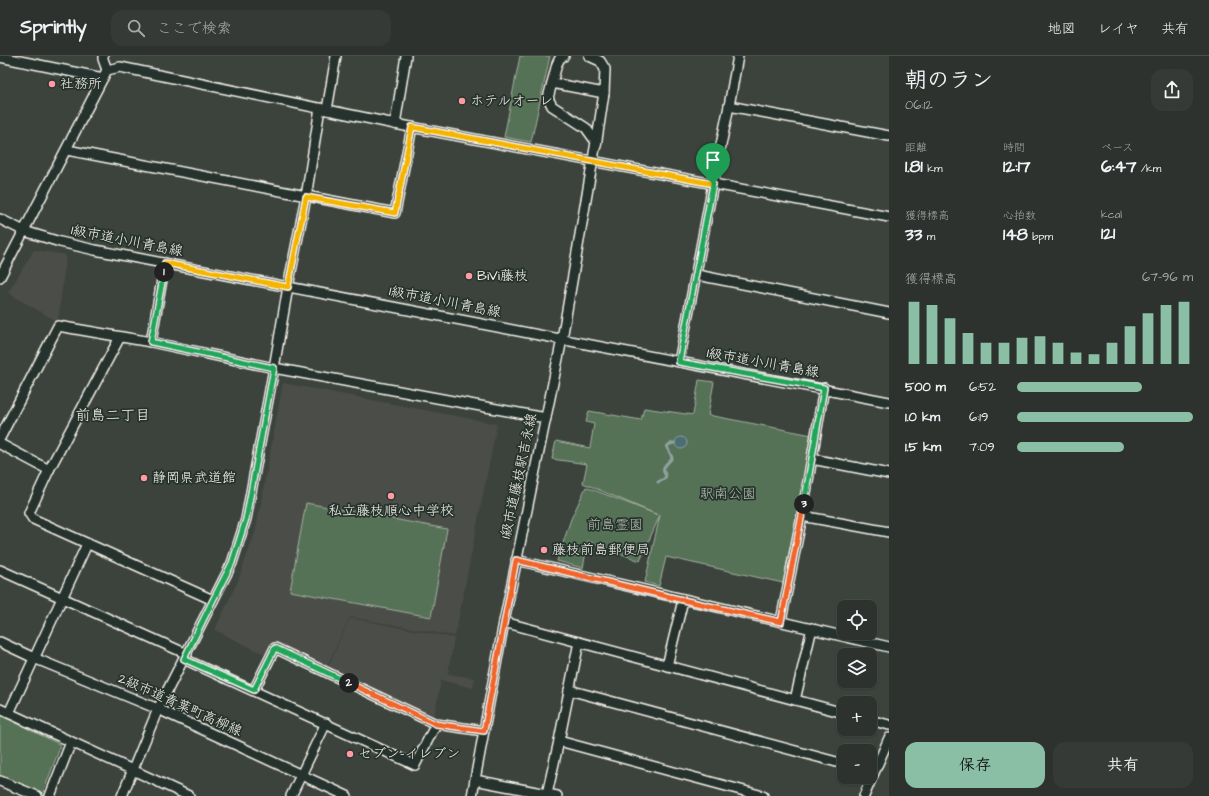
<!DOCTYPE html>
<html lang="ja">
<meta charset="utf-8">
<style>
body{margin:0;font-family:"Architects Daughter","Klee One",sans-serif;background:#353a36;color:#f1f3f6;height:100vh;display:flex;flex-direction:column;font-size:15px;white-space:nowrap}
*{box-sizing:border-box;margin:0}
p{font-size:13px;color:#a7aaaa}
.icon{flex:none;width:22px;height:22px;fill:none;stroke:currentColor;stroke-width:2;stroke-linecap:round;stroke-linejoin:round}
.map{position:relative;flex:1;overflow:hidden}
.side{display:flex;flex-direction:column;background:#2d322e;width:320px}
.side>*{flex:none}
.fabs{position:absolute;left:837px;top:544px;display:grid;gap:8px}
.fabs a{display:grid;place-items:center;width:40px;height:40px;border-radius:8px;background:#2d322e;box-shadow:0 1px 3px #0004,0 0 0 1px #484d4a;font-size:20px}
.pin{position:absolute;display:grid;place-items:center;width:34px;height:34px;color:#fff;margin:-41px -17px;border-radius:50% 50% 50% 0;rotate:-45deg;box-shadow:0 0 4px #0007}
.pin .icon{rotate:45deg}
.km{position:absolute;width:20px;height:20px;margin:-10px;border-radius:50%;background:#222;color:#fff;font-size:11px;line-height:20px;text-align:center}
.round{display:grid;place-items:center;flex:none;width:42px;height:42px;border-radius:12px;background:#353a36}
.overview{display:flex;align-items:center;justify-content:space-between;height:68px;padding:0 16px}
h1{font-size:22px;font-weight:700;line-height:30px}
.metrics{display:grid;grid-template-columns:repeat(3,1fr);gap:6px;height:68px;padding:4px 16px}
.metrics div{display:grid;align-content:center}
.metrics b{font-size:17px;font-weight:700}
.metrics small{font-size:11px;font-weight:400}
.metrics p{font-size:11px}
.chart{height:112px;padding:8px 16px}
.chart p{display:flex;justify-content:space-between}
.chart svg{width:100%;height:72px;margin-top:4px;stroke:#8abfa5;stroke-width:6}
.button{display:flex;gap:8px;margin-top:auto;padding:8px 16px}
.button a{flex:1;height:46px;border-radius:12px;background:#8abfa5;color:#111;font-size:16px;font-weight:700;line-height:46px;text-align:center}
.button a+a{background:#353a36;color:#f1f3f6}
ul{padding:0 16px;list-style:none;font-size:13px}
li{display:grid;grid-template-columns:64px 48px 1fr;align-items:center;height:30px}
li i{height:10px;border-radius:5px;background:#8abfa5}
header{display:flex;align-items:center;gap:24px;box-sizing:border-box;height:56px;padding:0 20px;background:#2d322e;border-bottom:1px solid #484d4a}
header strong{font-size:19px}
nav{display:flex;gap:22px;margin-inline-start:auto;font-size:14px}
.search{width:280px;height:36px;background:#353a36;display:flex;align-items:center;gap:10px;box-sizing:border-box;padding:0 14px;border-radius:12px;color:#a7aaaa;font-size:15px}
main{display:flex;flex:1;min-height:0}
.map>svg:first-child{display:block}
.built{fill:#4c4e48}
.green{fill:#557157;stroke:#a4b1a0}
.water{fill:#4c6e73;stroke:#8fa2a2}
.lines{fill:none;stroke-linecap:round;stroke-linejoin:round}
.stream{stroke:#8fa2a2;stroke-width:3}
.minor-casing{stroke:#f4f1e8;stroke-width:12}
.minor{stroke:#26332d;stroke-width:9}
.split-1-casing{stroke:#fff;stroke-width:8}
.split-2-casing{stroke:#fff;stroke-width:8}
.split-3-casing{stroke:#fff;stroke-width:8}
.split-4-casing{stroke:#fff;stroke-width:8}
.split-1{stroke:#f5b400;stroke-width:5}
.split-2{stroke:#22a559;stroke-width:5}
.split-3{stroke:#f0652b;stroke-width:5}
.split-4{stroke:#22a559;stroke-width:5}
.poi-dot{fill:#ff9aa2;stroke:#26332d;stroke-width:1.5}
.labels{text-anchor:middle;dominant-baseline:central;stroke-width:3.5;stroke-linejoin:round;paint-order:stroke}
.poi-label{font-size:14px;fill:#f4f1e8;stroke:#26332d;text-anchor:start}
.street-label{font-size:14px;fill:#f4f1e8;stroke:#26332d}
.park-label{font-size:14px;fill:#b4beae;stroke:#26332d}
.neighbourhood-label{font-size:15px;fill:#f4f1e8;stroke:#26332d}
</style>
<header>
<strong>Sprintly</strong>
<div class="search"><svg class="icon" aria-label="search" viewBox="0 0 24 24"><circle cx="10" cy="10" r="6"/><path d="M15 15l6 6"/></svg>ここで検索</div>
<nav><a>地図</a><a>レイヤ</a><a>共有</a></nav>
</header>
<main>
<div class="map">
<svg width="889" height="740" viewBox="0 0 889 740">
<rect width="100%" height="100%" fill="#3c433d"/>
<filter id="ink" filterUnits="userSpaceOnUse"><feTurbulence type="fractalNoise" baseFrequency=".025" numOctaves="2"/><feDisplacementMap in="SourceGraphic" scale="8" xChannelSelector="R" yChannelSelector="G"/><feConvolveMatrix kernelMatrix="1 2 1 2 8 2 1 2 1" color-interpolation-filters="sRGB"/></filter>
<g filter="url(#ink)">
<g class="built">
<polygon points="34,194 66,199 58,266 8,237"/>
<polygon points="283,327 497,368 455,580 350,561 327,610 273,589 264,598 215,574 238,525 256,474"/>
<polygon points="350,562 454,582 448,618 475,622 473,632 441,624 434,662 328,611"/>
</g>
<g class="green">
<polygon points="520,0 550,0 531,86 504,81"/>
<polygon points="699,324 714,326 708,359 812,379 783,527 666,501 659,530 645,526 660,459 640,505 588,485 583,512 557,505 571,463 586,431 658,459 583,427 587,408 552,403 556,385 590,392 594,368 586,366 589,355 641,364 644,352 693,359"/>
<polygon points="306,447 447,473 431,561 290,535"/>
<polygon points="0,659 61,689 42,739 0,722"/>
</g>
<circle class="water" cx="681" cy="387" r="6"/>
<g class="lines">
<path class="stream" d="M 658,426 L 664,423 L 666,420 C 660,411 666,409 672,402 C 671,395 661,389 674,387"/>
<defs>
<g id="minor">
<polyline points="103,0 103,3 107,14"/>
<polyline points="589,0 600,5 605,13 604,37 596,90"/>
<polyline points="0,1 103,22"/>
<polyline points="552,27 604,37"/>
<polyline points="729,50 889,80"/>
<polyline points="327,54 336,0"/>
<polyline points="395,68 406,0"/>
<polyline points="67,94 395,157 412,71"/>
<polyline points="0,163 24,175 60,186 95,194 889,346"/>
<polyline points="697,219 889,257"/>
<polyline points="0,221 107,14 120,11 395,68 889,161"/>
<polyline points="120,281 49,414 29,457 33,463 213,544"/>
<polyline points="151,286 165,207"/>
<polyline points="679,306 713,128 729,50 738,0"/>
<polyline points="0,382 58,270 151,286 274,312 546,362"/>
<polyline points="0,388 49,414"/>
<polyline points="812,403 889,418"/>
<polyline points="802,460 889,476"/>
<polyline points="516,504 889,591"/>
<polyline points="0,514 187,598"/>
<polyline points="781,565 802,460 824,332"/>
<polyline points="504,566 844,657"/>
<polyline points="0,586 34,602 158,653 347,740"/>
<polyline points="184,603 415,709 436,668"/>
<polyline points="667,610 683,544"/>
<polyline points="254,634 275,592 436,668 484,675"/>
<polyline points="569,634 844,708"/>
<polyline points="795,644 812,572"/>
<polyline points="0,653 189,740"/>
<polyline points="9,657 87,488"/>
<polyline points="870,664 889,669"/>
<polyline points="559,685 763,740"/>
<polyline points="475,724 557,740"/>
<polyline points="0,725 37,740"/>
<polyline points="547,738 559,685 579,586"/>
<polyline points="50,740 71,686"/>
<polyline points="122,740 158,653 232,507 246,463 274,312 288,231 306,141 320,52"/>
<polyline points="291,740 326,667"/>
<polyline points="472,740 504,566 562,283 596,86 586,72 552,50 548,42 557,8 560,2 564,0"/>
<polyline points="864,740 889,682"/>
</g>
</defs>
<use href="#minor" class="minor-casing"/>
<use href="#minor" class="minor"/>
</g>
</g>
<g class="lines" filter="url(#ink)">
<defs>
<polyline id="split-1" points="164,216 165,207 288,231 306,141 395,157 412,71 713,128"/>
<polyline id="split-2" points="164,216 151,286 274,312 246,463 232,507 213,544 184,603 254,634 275,592 349,627"/>
<polyline id="split-3" points="349,627 436,668 484,675 516,504 683,544 781,566 804,448"/>
<polyline id="split-4" points="713,128 679,306 824,332 804,448"/>
</defs>
<use href="#split-1" class="split-1-casing"/>
<use href="#split-2" class="split-2-casing"/>
<use href="#split-3" class="split-3-casing"/>
<use href="#split-4" class="split-4-casing"/>
<use href="#split-1" class="split-1"/>
<use href="#split-2" class="split-2"/>
<use href="#split-3" class="split-3"/>
<use href="#split-4" class="split-4"/>
</g>
<g class="poi-dot">
<circle cx="52" cy="28" r="4"/>
<circle cx="462" cy="45" r="4"/>
<circle cx="469" cy="220" r="4"/>
<circle cx="144" cy="422" r="4"/>
<circle cx="391" cy="440" r="4"/>
<circle cx="544" cy="494" r="4"/>
<circle cx="350" cy="698" r="4"/>
</g>
<g class="labels">
<g class="poi-label">
<text x="60" y="28">社務所</text>
<text x="470" y="45">ホテルオーレ</text>
<text x="477" y="220">BiVi藤枝</text>
<text x="152" y="422">静岡県武道館</text>
<text x="391" y="455" text-anchor="middle">私立藤枝順心中学校</text>
<text x="552" y="494">藤枝前島郵便局</text>
<text x="358" y="698">セブン-イレブン</text>
</g>
<g class="street-label">
<text transform="translate(127 185) rotate(11)">1級市道小川青島線</text>
<text transform="translate(445 246) rotate(11)">1級市道小川青島線</text>
<text transform="translate(763 307) rotate(10)">1級市道小川青島線</text>
<text transform="translate(519 420) rotate(-78)">1級市道藤枝駅吉永線</text>
<text transform="translate(180 649) rotate(24)">2級市道青葉町高柳線</text>
</g>
<g class="park-label">
<text x="728" y="438">駅南公園</text>
<text x="615" y="469">前島霊園</text>
</g>
<g class="neighbourhood-label">
<text x="113" y="359">前島二丁目</text>
</g>
</g>
</svg>
<div class="fabs">
<a><svg class="icon" aria-label="locate" viewBox="0 0 24 24"><circle cx="12" cy="12" r="6"/><path d="M12 2v4M12 18v4M2 12h4M18 12h4"/></svg></a>
<a><svg class="icon" aria-label="layers" viewBox="0 0 24 24"><path d="M12 4l9 5-9 5-9-5zM3 14l9 5 9-5"/></svg></a>
<a>+</a>
<a>−</a>
</div>
<div class="pin" style="left:713px;top:128px;background:#1e9e55"><svg class="icon" aria-label="arrive" viewBox="0 0 24 24"><path d="M6 21V4h12l-3 4 3 4H6"/></svg></div>
<b class="km" style="left:164px;top:216px">1</b>
<b class="km" style="left:349px;top:627px">2</b>
<b class="km" style="left:804px;top:448px">3</b>
</div>
<section class="side">
<div class="overview"><div><h1>朝のラン</h1><p>06:12</p></div><a class="round"><svg class="icon" aria-label="share" viewBox="0 0 24 24"><path d="M12 15V3M7 8l5-5 5 5M5 13v7h14v-7"/></svg></a></div>
<div class="metrics">
<div><p>距離</p><b>1.81<small> km</small></b></div>
<div><p>時間</p><b>12:17</b></div>
<div><p>ペース</p><b>6:47<small> /km</small></b></div>
</div>
<div class="metrics">
<div><p>獲得標高</p><b>33<small> m</small></b></div>
<div><p>心拍数</p><b>148<small> bpm</small></b></div>
<div><p>kcal</p><b>121</b></div>
</div>
<div class="chart"><p><span>獲得標高</span>67–96 m</p>
<svg viewBox="0 0 160 44" preserveAspectRatio="none"><path d="M5 44V6M15 44V8M25 44V16M35 44V25M45 44V31M55 44V31M65 44V28M75 44V27M85 44V31M95 44V37M105 44V38M115 44V31M125 44V21M135 44V13M145 44V8M155 44V6"/></svg>
</div>
<ul>
<li><b>500 m</b>6:52<i style="width:71%"></i></li>
<li><b>1.0 km</b>6:19<i style="width:100%"></i></li>
<li><b>1.5 km</b>7:09<i style="width:61%"></i></li>
</ul>
<div class="button"><a>保存</a><a>共有</a></div>
</section>
</main>
